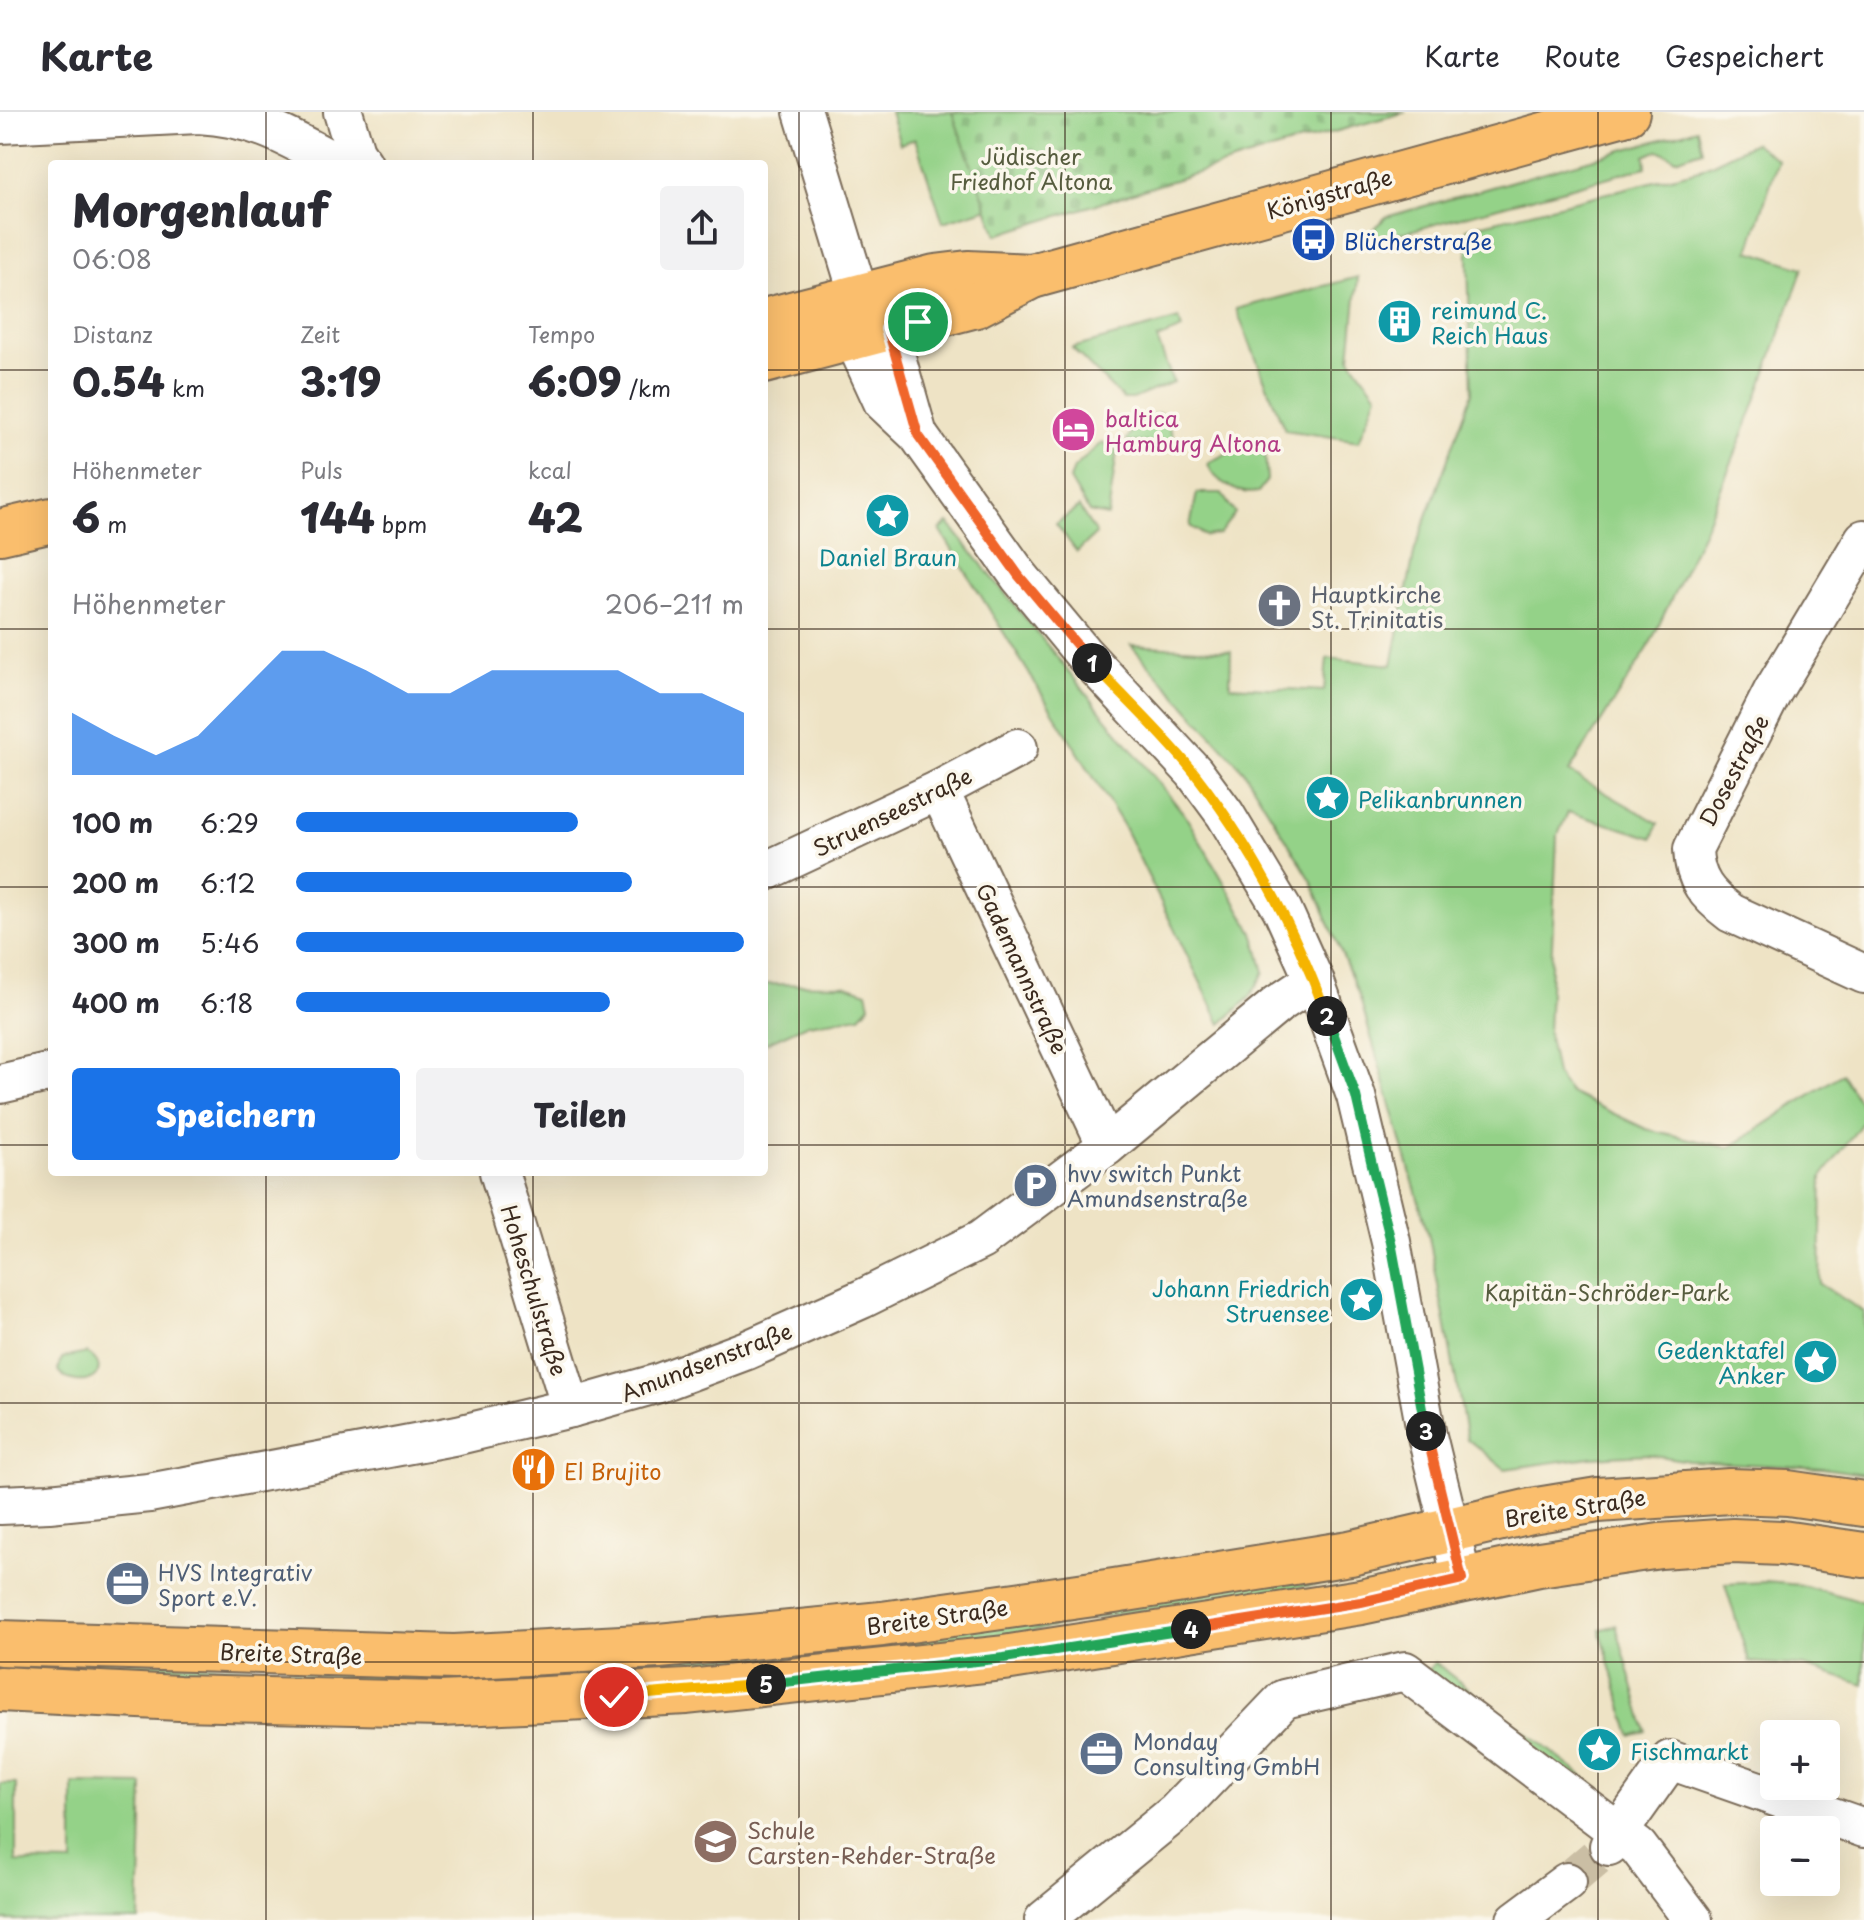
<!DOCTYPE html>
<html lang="de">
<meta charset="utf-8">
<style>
body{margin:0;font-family:"Playpen Sans",sans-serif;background:#f2f2f3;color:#2b2b33;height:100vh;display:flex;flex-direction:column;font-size:30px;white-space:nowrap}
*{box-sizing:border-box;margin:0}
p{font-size:26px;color:#7c7c81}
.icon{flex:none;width:44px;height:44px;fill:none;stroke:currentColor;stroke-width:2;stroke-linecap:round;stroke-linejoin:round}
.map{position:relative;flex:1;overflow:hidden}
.drawer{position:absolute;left:48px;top:48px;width:720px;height:1016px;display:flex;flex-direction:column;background:#fff;border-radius:8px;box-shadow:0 8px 32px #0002}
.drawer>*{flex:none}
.buttons{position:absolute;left:1760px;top:1608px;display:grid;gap:16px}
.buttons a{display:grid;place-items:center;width:80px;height:80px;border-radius:8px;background:#fff;box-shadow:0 8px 32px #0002;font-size:40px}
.pin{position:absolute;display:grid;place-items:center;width:68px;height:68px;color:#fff;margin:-34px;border:4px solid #fff;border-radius:50%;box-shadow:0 2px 8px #0007}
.km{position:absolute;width:40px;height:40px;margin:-20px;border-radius:50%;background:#222;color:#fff;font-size:22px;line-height:40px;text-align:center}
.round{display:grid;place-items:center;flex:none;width:84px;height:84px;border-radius:8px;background:#f2f2f3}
.summary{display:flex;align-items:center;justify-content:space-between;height:136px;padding:0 24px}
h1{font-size:44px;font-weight:800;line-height:60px}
.metrics{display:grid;grid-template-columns:repeat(3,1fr);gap:12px;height:136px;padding:8px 24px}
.metrics div{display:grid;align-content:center}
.metrics b{font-size:40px;font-weight:800}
.metrics small{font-size:22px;font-weight:400}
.metrics p{font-size:22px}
.chart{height:224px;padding:16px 24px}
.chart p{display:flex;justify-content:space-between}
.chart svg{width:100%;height:144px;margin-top:8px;fill:#1a73e8;opacity:.7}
.cta{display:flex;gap:16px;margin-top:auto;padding:16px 24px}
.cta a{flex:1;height:92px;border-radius:8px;background:#1a73e8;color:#fff;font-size:32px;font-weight:800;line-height:92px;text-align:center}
.cta a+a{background:#f2f2f3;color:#2b2b33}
ul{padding:0 24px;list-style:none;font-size:26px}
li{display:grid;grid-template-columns:128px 96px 1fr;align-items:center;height:60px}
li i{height:20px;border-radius:10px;background:#1a73e8}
header{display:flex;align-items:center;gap:48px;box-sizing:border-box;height:112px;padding:0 40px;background:#fff;border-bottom:2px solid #e1e1e2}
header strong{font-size:38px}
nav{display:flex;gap:44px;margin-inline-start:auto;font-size:28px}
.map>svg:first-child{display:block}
.green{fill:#94d288;stroke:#687e53;stroke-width:2}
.cemetery{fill:url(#cemetery-stones);stroke:#687e53;stroke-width:2}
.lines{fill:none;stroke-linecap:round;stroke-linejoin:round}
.minor-tunnel{stroke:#cabea4;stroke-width:38;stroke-dasharray:38 19;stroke-linecap:butt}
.minor-casing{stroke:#7a6b58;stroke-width:42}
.major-casing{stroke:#7a6b58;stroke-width:48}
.minor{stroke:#fff;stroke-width:38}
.major{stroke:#fabe6d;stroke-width:44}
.split-1-casing{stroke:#fff;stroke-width:16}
.split-2-casing{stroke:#fff;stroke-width:16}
.split-3-casing{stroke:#fff;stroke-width:16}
.split-4-casing{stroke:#fff;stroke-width:16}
.split-5-casing{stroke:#fff;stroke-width:16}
.split-6-casing{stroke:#fff;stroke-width:16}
.split-1{stroke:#f0652b;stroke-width:10}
.split-2{stroke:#f5b400;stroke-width:10}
.split-3{stroke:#22a559;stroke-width:10}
.split-4{stroke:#f0652b;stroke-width:10}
.split-5{stroke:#22a559;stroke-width:10}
.split-6{stroke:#f5b400;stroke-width:10}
.grid{fill:none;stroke:#3b2a1e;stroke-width:2;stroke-opacity:0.55}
.labels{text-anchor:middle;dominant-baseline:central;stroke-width:7;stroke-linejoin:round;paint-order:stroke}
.park-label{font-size:22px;fill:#565c3e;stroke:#fbf7ec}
.street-label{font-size:22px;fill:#3b2a1e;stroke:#fbf7ec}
.transit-label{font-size:22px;fill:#164399;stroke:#fbf7ec;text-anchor:start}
.culture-label{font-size:22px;fill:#0d838f;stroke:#fbf7ec;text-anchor:start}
.hotel-label{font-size:22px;fill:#b23c85;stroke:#fbf7ec;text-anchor:start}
.worship-label{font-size:22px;fill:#5b616d;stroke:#fbf7ec;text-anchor:start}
.service-label{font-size:22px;fill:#4e5e75;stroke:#fbf7ec;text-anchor:start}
.food-label{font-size:22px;fill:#c56008;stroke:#fbf7ec;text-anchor:start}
.education-label{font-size:22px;fill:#785e54;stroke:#fbf7ec;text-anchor:start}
</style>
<header>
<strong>Karte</strong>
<nav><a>Karte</a><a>Route</a><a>Gespeichert</a></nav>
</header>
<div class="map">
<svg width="1864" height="1808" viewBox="0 0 1864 1808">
<defs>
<pattern id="cemetery-stones" width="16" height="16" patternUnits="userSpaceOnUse" patternTransform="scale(2)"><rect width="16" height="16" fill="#94d288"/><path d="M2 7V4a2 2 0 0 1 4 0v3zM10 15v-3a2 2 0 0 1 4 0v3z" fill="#80b475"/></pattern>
</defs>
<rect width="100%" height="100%" fill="#fbf7ec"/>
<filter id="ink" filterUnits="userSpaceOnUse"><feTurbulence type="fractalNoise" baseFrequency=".0125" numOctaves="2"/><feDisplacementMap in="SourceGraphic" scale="16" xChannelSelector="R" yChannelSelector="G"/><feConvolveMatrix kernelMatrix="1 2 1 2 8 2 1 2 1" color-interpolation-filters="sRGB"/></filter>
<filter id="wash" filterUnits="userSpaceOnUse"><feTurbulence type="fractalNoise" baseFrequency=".006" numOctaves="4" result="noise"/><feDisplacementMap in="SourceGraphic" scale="32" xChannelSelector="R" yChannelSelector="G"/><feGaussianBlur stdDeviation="1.8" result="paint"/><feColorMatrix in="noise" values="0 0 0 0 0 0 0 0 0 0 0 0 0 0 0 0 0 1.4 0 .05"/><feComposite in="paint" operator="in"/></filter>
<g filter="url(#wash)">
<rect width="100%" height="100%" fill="#eee3c5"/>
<g class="green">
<polygon points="890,0 952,0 988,96 943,110 915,27 900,32"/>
<polygon points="1697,17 1702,38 1676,47 1659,38 1645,44 1646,55 1358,133 1386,105"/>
<polygon points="1754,31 1778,48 1749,139 1803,156 1751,303 1704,418 1648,536 1569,660 1658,711 1653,726 1568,700 1557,725 1548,920 1556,962 1570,981 1646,1017 1729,1036 1842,962 1864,998 1864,1008 1822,1065 1820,1172 1864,1200 1864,1362 1822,1356 1689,1349 1647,1342 1590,1345 1505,1357 1467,1327 1429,1125 1359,883 1311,768 1244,659 1131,533 1231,539 1230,574 1324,579 1327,546 1392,553 1415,437 1472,281 1467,116 1699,58"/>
<polygon points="1358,165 1350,246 1377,283 1359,329 1285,318 1236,197"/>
<polygon points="1179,207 1182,217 1157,227 1173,270 1133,287 1123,287 1072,236"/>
<polygon points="1158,301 1164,303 1175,330 1173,332 1127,330 1127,327 1138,309"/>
<polygon points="1102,330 1117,339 1108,404 1089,400 1070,368 1074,356"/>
<path d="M 1260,335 L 1265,341 L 1267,368 L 1258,380 C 1240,384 1214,370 1208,352 L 1211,349 L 1232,339 Z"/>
<polygon points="1197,381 1221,381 1235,401 1219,422 1206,424 1190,414"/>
<polygon points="1079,395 1096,422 1077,440 1056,412"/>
<polygon points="948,411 1185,703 1253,820 1264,860 1250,885 1221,912 1122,711 940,418"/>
<polygon points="764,872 846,873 867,880 870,893 860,904 808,912 764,932"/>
<path d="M 87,1241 C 118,1260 80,1283 58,1259 L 62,1246 Z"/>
<polygon points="1338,1462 1340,1469 1100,1505 985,1529 647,1564 468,1572 469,1557"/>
<polygon points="1765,1470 1801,1473 1864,1490 1864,1573 1804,1554 1749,1550 1725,1472"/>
<polygon points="1616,1513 1646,1619 1631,1624 1600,1518"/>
<polygon points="0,1546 444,1560 443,1574 0,1560"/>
<polygon points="1435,1551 1614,1688 1605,1702 1424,1562"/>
<polygon points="0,1672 16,1672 16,1750 73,1751 73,1672 143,1673 139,1808 0,1808"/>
</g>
<polygon class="cemetery" points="952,0 1406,0 1291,32 997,123"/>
</g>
<g filter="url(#ink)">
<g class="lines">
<polyline class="minor-tunnel" points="1567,1770 1609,1734"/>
<defs>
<g id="minor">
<polyline points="343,0 355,40 363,52"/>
<polyline points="803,0 859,184 855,201 854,227 883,290 918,323 1019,464 1082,540 1194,660 1225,702 1282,797 1314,868 1356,984 1391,1130 1427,1324 1462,1467"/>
<path d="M 0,12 L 198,2 C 256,5 288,25 338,52"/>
<polyline points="870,192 888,217 918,323"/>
<path d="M 1864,427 L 1773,579 L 1693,737 C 1694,768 1707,783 1731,801 L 1864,862"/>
<polyline points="939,678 1107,1034"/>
<polyline points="764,760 939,678 1018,636"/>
<polyline points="0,972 52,960"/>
<polyline points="499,1060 571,1296"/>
<polyline points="0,1393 49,1391 149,1381 458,1323 571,1296 659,1271 747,1238 862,1187 981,1128 1107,1034 1278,892 1314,868"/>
<polyline points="1609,1734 1670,1648 1864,1716"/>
<polyline points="1044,1808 1176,1700 1284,1587 1405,1559 1638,1735 1693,1808"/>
<polyline points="1516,1808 1567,1770"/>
</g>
<g id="major">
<polyline points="764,209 935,165 968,161 1032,164"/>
<polyline points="764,249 976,193 1032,164 1627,0"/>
<polyline points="0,420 52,408"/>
<polyline points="0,1531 454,1545 659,1534 882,1512 1114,1479 1350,1441 1531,1399 1598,1388 1730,1379 1788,1381 1864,1392"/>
<polyline points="0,1577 179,1586 441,1592 687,1580 1004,1546 1361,1490 1539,1452 1660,1434 1733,1429 1782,1431 1864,1443"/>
</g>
</defs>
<use href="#minor" class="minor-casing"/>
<use href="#major" class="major-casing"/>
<use href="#minor" class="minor"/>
<use href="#major" class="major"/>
</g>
</g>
<g class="lines" filter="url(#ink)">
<defs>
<polyline id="split-1" points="918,210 888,217 918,323 1019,464 1092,551"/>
<path id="split-2" d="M 1092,551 C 1126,588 1165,623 1196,663 C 1252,735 1295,818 1327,904"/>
<polyline id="split-3" points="1327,904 1356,984 1373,1057 1391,1130 1426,1319"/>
<polyline id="split-4" points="1191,1517 1361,1490 1462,1467 1426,1319"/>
<polyline id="split-5" points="766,1572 1004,1546 1191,1517"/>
<polyline id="split-6" points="614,1585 766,1572"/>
</defs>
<use href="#split-1" class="split-1-casing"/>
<use href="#split-2" class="split-2-casing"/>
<use href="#split-3" class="split-3-casing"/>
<use href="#split-4" class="split-4-casing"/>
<use href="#split-5" class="split-5-casing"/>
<use href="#split-6" class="split-6-casing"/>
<use href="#split-1" class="split-1"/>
<use href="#split-2" class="split-2"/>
<use href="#split-3" class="split-3"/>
<use href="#split-4" class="split-4"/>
<use href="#split-5" class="split-5"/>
<use href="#split-6" class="split-6"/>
</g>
<path class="grid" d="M 266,0 L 266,52M 533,0 L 533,52M 799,0 L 799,1808M 1065,0 L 1065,1808M 1331,0 L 1331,1808M 1598,0 L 1598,1808M 0,258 L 52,258M 764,258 L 1864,258M 0,517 L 52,517M 764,517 L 1864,517M 0,775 L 52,775M 764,775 L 1864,775M 0,1033 L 52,1033M 764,1033 L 1864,1033M 266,1060 L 266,1808M 533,1060 L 533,1808M 0,1291 L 1864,1291M 0,1550 L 1864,1550"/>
<defs>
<symbol id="bus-disc" viewBox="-11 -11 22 22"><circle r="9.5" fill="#1a4fb4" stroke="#fbf7ec"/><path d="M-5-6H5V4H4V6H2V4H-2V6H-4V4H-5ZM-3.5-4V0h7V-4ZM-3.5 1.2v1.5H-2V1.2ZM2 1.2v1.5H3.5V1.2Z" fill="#fff"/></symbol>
<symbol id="building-disc" viewBox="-11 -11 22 22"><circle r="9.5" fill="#0f9aa8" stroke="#fbf7ec"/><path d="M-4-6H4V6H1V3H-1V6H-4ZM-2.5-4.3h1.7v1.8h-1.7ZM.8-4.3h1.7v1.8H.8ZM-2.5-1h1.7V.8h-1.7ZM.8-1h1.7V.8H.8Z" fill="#fff"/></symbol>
<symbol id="hotel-disc" viewBox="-11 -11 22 22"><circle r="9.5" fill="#d1479c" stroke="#fbf7ec"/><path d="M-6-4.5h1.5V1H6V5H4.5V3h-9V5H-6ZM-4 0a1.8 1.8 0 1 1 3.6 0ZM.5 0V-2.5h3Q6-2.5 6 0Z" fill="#fff"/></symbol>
<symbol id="sight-disc" viewBox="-11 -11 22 22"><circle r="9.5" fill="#0f9aa8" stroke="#fbf7ec"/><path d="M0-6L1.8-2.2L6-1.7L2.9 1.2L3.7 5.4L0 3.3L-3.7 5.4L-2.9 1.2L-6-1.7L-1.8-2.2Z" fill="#fff"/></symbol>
<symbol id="church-disc" viewBox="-11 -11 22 22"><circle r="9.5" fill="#6b7280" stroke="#fbf7ec"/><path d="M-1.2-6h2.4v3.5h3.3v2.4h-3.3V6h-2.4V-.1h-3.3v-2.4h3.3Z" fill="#fff"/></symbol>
<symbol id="parking-disc" viewBox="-11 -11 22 22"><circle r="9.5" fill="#5c6f8a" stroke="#fbf7ec"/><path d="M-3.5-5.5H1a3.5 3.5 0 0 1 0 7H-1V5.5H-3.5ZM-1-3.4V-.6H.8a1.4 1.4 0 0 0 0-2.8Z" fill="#fff"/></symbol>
<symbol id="restaurant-disc" viewBox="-11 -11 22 22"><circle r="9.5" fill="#e8710a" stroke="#fbf7ec"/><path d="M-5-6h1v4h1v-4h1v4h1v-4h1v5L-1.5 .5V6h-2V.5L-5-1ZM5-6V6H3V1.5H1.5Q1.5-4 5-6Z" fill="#fff"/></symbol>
<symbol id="office-disc" viewBox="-11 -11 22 22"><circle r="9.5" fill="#5c6f8a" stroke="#fbf7ec"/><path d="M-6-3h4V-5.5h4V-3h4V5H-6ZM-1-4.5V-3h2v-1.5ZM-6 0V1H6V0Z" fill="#fff"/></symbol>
<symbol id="school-disc" viewBox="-11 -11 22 22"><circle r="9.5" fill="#8d6e63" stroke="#fbf7ec"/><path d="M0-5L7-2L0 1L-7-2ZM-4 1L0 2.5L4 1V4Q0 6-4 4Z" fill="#fff"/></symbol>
</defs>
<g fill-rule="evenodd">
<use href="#bus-disc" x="1288" y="102" width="51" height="51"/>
<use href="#building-disc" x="1374" y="184" width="51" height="51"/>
<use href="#hotel-disc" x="1048" y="292" width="51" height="51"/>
<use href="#sight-disc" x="862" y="378" width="51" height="51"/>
<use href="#church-disc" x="1254" y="468" width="51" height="51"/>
<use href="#sight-disc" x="1302" y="660" width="51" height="51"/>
<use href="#parking-disc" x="1010" y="1048" width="51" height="51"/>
<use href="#sight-disc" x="1336" y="1162" width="51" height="51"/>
<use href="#sight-disc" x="1790" y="1224" width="51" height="51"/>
<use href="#restaurant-disc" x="508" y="1332" width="51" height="51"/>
<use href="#office-disc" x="102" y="1446" width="51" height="51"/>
<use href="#sight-disc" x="1574" y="1612" width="51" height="51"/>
<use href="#office-disc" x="1076" y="1616" width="51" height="51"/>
<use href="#school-disc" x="690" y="1704" width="51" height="51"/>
</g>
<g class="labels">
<g class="park-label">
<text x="1031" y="43">Jüdischer<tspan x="1031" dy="25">Friedhof Altona</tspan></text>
<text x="1607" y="1179">Kapitän-Schröder-Park</text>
</g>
<g class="street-label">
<text transform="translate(1329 81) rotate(-16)">Königstraße</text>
<text transform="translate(1733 658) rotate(-62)">Dosestraße</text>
<text transform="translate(892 699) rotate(-26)">Struenseestraße</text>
<text transform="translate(1023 856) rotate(65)">Gademannstraße</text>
<text transform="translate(535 1178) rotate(73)">Hoheschulstraße</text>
<text transform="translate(706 1249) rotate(-21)">Amundsenstraße</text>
<text transform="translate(1575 1395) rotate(-9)">Breite Straße</text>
<text transform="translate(937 1504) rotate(-8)">Breite Straße</text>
<text transform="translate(291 1541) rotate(2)">Breite Straße</text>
</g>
<g class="transit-label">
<text x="1344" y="128">Blücherstraße</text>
</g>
<g class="culture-label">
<text x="1431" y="197">reimund C.<tspan x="1431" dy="25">Reich Haus</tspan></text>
<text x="888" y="444" text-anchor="middle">Daniel Braun</text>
<text x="1358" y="686">Pelikanbrunnen</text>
<text x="1330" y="1175" text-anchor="end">Johann Friedrich<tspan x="1330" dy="25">Struensee</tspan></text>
<text x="1785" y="1237" text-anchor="end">Gedenktafel<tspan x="1785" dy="25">Anker</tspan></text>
<text x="1630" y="1638">Fischmarkt</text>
</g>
<g class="hotel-label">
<text x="1105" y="305">baltica<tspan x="1105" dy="25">Hamburg Altona</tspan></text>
</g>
<g class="worship-label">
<text x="1311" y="481">Hauptkirche<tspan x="1311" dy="25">St. Trinitatis</tspan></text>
</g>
<g class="service-label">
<text x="1067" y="1060">hvv switch Punkt<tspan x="1067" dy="25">Amundsenstraße</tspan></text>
<text x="158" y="1459">HVS Integrativ<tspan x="158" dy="25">Sport e.V.</tspan></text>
<text x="1133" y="1628">Monday<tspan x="1133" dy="25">Consulting GmbH</tspan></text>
</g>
<g class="food-label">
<text x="564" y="1358">El Brujito</text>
</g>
<g class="education-label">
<text x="747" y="1717">Schule<tspan x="747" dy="25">Carsten-Rehder-Straße</tspan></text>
</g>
</g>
</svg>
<div class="buttons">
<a>+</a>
<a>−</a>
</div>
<div class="pin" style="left:918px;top:210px;background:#1e9e55"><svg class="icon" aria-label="arrive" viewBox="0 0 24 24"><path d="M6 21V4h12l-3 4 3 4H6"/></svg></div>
<div class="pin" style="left:614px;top:1585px;background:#d93025"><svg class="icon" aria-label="check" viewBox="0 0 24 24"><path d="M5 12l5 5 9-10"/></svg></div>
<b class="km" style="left:1092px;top:551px">1</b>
<b class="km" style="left:1327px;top:904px">2</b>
<b class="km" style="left:1426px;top:1319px">3</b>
<b class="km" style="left:1191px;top:1517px">4</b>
<b class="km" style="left:766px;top:1572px">5</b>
<section class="drawer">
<div class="summary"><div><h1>Morgenlauf</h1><p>06:08</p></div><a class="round"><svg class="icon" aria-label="share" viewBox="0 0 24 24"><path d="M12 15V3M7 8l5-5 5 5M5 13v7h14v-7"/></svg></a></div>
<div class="metrics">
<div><p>Distanz</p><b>0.54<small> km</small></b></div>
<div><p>Zeit</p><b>3:19</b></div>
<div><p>Tempo</p><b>6:09<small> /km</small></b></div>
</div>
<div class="metrics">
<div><p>Höhenmeter</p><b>6<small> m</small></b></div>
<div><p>Puls</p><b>144<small> bpm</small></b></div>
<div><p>kcal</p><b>42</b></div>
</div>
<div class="chart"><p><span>Höhenmeter</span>206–211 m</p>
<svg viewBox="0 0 160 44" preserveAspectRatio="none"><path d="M0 44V25L10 32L20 38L30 32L40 19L50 6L60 6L70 12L80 19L90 19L100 12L110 12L120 12L130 12L140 19L150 19L160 25V44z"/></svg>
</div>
<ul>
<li><b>100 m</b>6:29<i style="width:63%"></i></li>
<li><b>200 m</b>6:12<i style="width:75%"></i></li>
<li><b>300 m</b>5:46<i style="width:100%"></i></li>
<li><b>400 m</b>6:18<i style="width:70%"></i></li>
</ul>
<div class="cta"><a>Speichern</a><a>Teilen</a></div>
</section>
</div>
